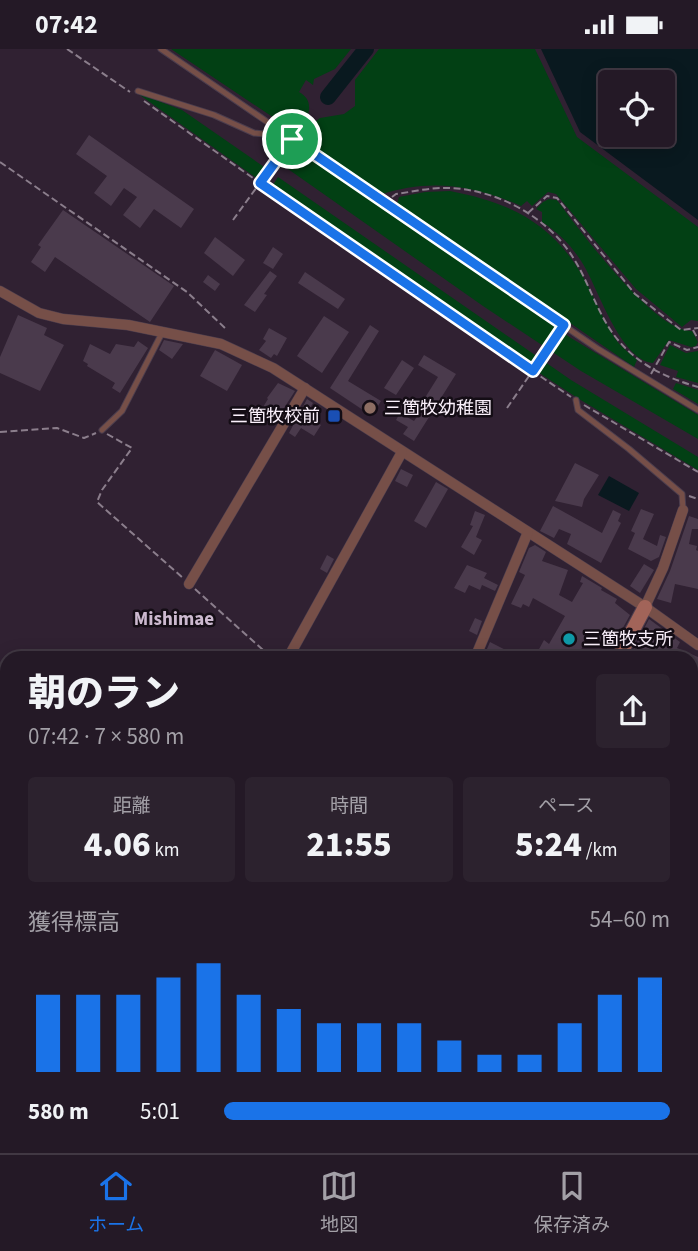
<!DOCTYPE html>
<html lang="ja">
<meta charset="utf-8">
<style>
body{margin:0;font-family:"Source Sans 3","Noto Sans JP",sans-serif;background:#2c222e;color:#f1f3f6;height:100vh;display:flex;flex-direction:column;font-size:26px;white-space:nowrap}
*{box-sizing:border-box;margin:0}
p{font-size:23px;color:#a3a0a7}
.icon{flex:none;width:38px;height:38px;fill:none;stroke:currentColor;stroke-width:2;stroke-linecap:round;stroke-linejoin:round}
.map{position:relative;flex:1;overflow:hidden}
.side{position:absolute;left:0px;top:602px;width:698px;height:502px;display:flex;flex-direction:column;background:#241926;border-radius:21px 21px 0 0;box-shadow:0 4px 18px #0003,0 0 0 2px #413843}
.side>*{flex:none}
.tools{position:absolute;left:598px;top:21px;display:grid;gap:14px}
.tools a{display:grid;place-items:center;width:77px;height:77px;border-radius:7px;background:#241926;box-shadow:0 4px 18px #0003,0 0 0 2px #413843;font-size:35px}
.pin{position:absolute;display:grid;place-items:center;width:60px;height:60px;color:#fff;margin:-30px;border:4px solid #fff;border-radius:50%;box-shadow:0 2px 7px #0007}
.round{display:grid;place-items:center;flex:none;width:74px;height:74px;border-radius:7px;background:#2c222e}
.overview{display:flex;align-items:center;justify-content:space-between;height:119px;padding:0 28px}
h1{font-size:38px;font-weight:800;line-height:52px}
.metrics{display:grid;grid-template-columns:repeat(3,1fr);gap:10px;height:119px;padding:7px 28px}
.metrics div{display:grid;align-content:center;border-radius:7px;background:#2c222e;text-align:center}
.metrics b{font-size:35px;font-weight:800}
.metrics small{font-size:19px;font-weight:400}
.metrics p{font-size:19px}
.chart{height:196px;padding:14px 28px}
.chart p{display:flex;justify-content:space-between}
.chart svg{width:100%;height:126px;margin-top:7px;stroke:#1a73e8;stroke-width:6}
ul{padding:0 28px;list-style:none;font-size:23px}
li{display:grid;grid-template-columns:112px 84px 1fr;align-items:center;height:52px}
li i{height:18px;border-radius:9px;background:#1a73e8}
.status{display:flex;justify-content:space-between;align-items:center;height:49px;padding:0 35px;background:#241926;direction:ltr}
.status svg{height:19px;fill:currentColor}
.tabs{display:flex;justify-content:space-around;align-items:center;height:98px;border-top:2px solid #413843;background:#241926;font-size:19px;color:#a3a0a7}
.tabs a{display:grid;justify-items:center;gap:4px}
.tabs .active{color:#1a73e8}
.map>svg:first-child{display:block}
.green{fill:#024014}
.water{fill:#09191f;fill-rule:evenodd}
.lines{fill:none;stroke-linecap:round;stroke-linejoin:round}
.river{stroke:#09191f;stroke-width:16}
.building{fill:#4a3a4c}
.service-casing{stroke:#4c3e4e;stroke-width:7}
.minor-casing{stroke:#4c3e4e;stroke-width:11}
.secondary-casing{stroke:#4c3e4e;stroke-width:16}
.primary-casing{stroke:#4c3e4e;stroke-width:18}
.path{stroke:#8b7e8c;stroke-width:2;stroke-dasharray:7 3.5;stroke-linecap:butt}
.service{stroke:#764f48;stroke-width:5}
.minor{stroke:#764f48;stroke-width:10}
.secondary{stroke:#a26459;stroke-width:14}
.primary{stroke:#c47366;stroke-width:16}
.rail{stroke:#afa3b0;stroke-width:2.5}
.route-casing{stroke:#fff;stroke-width:14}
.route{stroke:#1a73e8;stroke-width:9}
.education-dot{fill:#8d6e63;stroke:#140d15;stroke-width:2.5}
.transit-dot{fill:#1a4fb4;stroke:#140d15;stroke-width:2.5}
.culture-dot{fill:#0f9aa8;stroke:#140d15;stroke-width:2.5}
.labels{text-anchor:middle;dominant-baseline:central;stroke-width:5;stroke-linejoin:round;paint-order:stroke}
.poi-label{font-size:18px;fill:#fbf1fc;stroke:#140d15;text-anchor:start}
.neighbourhood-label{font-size:19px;font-weight:bold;fill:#ccb9cf;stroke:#140d15}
</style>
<div class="status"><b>07:42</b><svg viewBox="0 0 49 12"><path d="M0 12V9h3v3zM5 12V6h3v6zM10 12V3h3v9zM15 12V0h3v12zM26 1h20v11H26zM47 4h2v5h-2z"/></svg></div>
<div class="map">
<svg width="698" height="1104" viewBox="0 0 698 1104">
<rect width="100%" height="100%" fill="#302132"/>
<g class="green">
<path d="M 171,0 L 351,0 L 335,20 L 314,30 L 313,36 L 306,31 L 299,43 C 310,49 311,58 307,69 L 289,79 Z"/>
<path d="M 379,0 L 535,0 L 577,88 L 698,178 L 698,272 L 691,271 L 682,278 L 636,240 L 556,145 L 548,143 L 532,157 L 527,152 L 521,157 C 473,136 430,129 379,146 L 323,108 L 292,84 L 308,78 L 320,69 L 344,65 L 355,57 L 355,31 Z"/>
<polygon points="137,44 182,61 267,120 259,131"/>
<polygon points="301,102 571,289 698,366 698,390 581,322 483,257 288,120"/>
<polygon points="278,128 571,331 698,408 698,421 579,350 509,304 271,139"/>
<path d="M 450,142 C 501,152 542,168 573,212 C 590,235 599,264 614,288 C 620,297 629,304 637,311 L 634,318 L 397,155 L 399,148 L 425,143 Z"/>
<path d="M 549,150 L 557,151 C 579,181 656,284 692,282 L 698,293 L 696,297 L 691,298 L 669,291 L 653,314 C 620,311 598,239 583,215 C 572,197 559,184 542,173 L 542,163 L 536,160 L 543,153 Z"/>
<polygon points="670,296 686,304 698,302 698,334 676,328 678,322 660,316"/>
<polygon points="676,334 698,341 698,355 673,340"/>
</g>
<g class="water">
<path d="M 541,0 L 698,0 L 698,171 L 580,83 ZM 611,33 L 663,33 L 663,86 L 611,86 Z"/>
<polygon points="609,427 639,444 629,462 598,446"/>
</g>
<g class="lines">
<polyline class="river" points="328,48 366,0"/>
</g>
<g class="building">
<polygon points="89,86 194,160 181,179 154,160 140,179 123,166 137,148 124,139 111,157 94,144 107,127 76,105"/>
<polygon points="63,161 174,237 150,273 55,208 45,223 31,213 41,198 38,196"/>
<polygon points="215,188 245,211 233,227 204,204"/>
<polygon points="273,198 283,205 273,220 263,214"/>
<polygon points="270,222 277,227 264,245 267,246 255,263 244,256"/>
<polygon points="305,223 345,250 338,260 298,234"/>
<polygon points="208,226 220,235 215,242 203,233"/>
<polygon points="18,266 47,279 44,286 64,296 40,342 0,324 0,308"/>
<polygon points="324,267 349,283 322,324 297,307"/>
<polygon points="370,276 379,282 348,332 381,352 372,367 330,339"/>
<polygon points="269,279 287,289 277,307 274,305 271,309 259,301 266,292 263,290"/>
<polygon points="164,291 183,295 172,310 159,301"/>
<polygon points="138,292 148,299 120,344 112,339 115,334 87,317 88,315 83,312 90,295 110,305 116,295 134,298"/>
<polygon points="215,301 242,316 227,342 200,327"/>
<polygon points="424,306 456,325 414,392 403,385 408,378 396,371 400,364 414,372 421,362 418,360 438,328 418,316"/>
<polygon points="402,311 414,319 396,346 384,339"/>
<polygon points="278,334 295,342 275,373 260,363 268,350 267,349"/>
<polygon points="307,350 313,354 306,366 321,376 314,387 301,379 295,388 289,384"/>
<polygon points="575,414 599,426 584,450 582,458 555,452"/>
<polygon points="401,420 413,426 407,438 395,432"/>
<polygon points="436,433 448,440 426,479 414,472"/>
<polygon points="553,457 602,484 613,461 621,465 618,472 621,474 601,514 567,495 571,485 559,480 554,489 540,482"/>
<polygon points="641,460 654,465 643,490 657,497 660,486 666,488 659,508 651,512 628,500 635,484 631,482"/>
<polygon points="475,462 485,466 476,488 482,491 474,506 461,498 473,477 470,476"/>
<polygon points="689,467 698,470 698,480 692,480 689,495 697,497 696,501 698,502 698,540 675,535 671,554 657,550 670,522"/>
<polygon points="535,496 546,503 542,512 568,521 559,546 572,553 583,534 580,533 582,527 602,539 601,541 617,550 615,554 630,566 613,597 590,585 576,609 551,609 538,602 544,591 549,595 565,567 533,549 529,558 523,555 521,559 511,555 525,526 519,523 529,499"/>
<polygon points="327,506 334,510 327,524 320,520"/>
<polygon points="644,515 654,521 640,544 630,537"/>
<polygon points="467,516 487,524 484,529 498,536 495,542 482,536 480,541 469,536 465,544 454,539"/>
<polygon points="475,569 482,572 477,586 469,582"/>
<polygon points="649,570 680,593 677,599 698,608 698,635 691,633 691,609 629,609"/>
<polygon points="490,593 521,609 483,609"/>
<polygon points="0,734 7,738 7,751 0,748"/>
<polygon points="7,774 7,872 0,869 0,790"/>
<polygon points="0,1009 7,1012 7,1020 1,1037"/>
<polygon points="181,1097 205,1097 200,1104 184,1104"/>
<polygon points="261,1097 287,1097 303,1103 259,1104"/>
<polygon points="343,1097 402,1097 399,1104 390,1104 374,1099 372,1104 360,1104 343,1099"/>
<polygon points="408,1097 435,1097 433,1104 424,1104 407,1099"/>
<polygon points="476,1097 557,1097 573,1102 573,1104 474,1104"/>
</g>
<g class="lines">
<defs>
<g id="service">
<polyline points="161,0 598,300 698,361"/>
<polyline points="138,42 214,66 254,84 275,86 282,83"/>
<polyline points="576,351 578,361 629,400 682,445 683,461"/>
<polyline points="102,381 122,362 162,284"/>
</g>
<g id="minor">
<polyline points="0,242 39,264 63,270 128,276 221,295 273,319 645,558 698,596"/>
<polyline points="189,535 305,339"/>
<polyline points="645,558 663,519 683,461"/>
<polyline points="288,609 402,403"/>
<polyline points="475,609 528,483"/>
<polyline points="691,796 698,771"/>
<polyline points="0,911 7,918"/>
<polyline points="170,1097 177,1104"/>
<polyline points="223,1104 226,1097"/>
<polyline points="604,1104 606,1097"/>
</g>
<g id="secondary">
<polyline points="618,609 645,558"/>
<polyline points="447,1104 448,1097"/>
</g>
<g id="primary">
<polyline points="0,1054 7,1057"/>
<polyline points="96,1097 111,1104"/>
</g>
</defs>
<use href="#service" class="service-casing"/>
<use href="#minor" class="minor-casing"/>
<use href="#secondary" class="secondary-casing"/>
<use href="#primary" class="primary-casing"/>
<g class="path">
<polyline points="67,0 130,43"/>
<polyline points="144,52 393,228 571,348"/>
<polyline points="0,113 187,243 225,279"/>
<path d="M 392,148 L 396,145 C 411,143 428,139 443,139 C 493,138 548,167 574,210 C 589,234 597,263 614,286 C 636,315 664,328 698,338"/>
<polyline points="528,164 547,147 557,149 635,245 681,281 698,279"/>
<polyline points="233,171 288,95"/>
<polyline points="693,281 698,290"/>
<polyline points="651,325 669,293 687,301 698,298"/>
<polyline points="584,356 698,423"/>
<polyline points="507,359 560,282"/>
<polyline points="0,383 57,379 84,389 96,384"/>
<polyline points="107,385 132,399 102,441 97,453 183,529"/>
<polyline points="689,447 698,450"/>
<polyline points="195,540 272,609"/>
<polyline points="691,734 698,738"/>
</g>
<use href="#service" class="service"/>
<use href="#minor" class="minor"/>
<use href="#secondary" class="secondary"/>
<use href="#primary" class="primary"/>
<g class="rail">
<polyline points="0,932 7,940"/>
<polyline points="150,1097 156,1104"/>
</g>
</g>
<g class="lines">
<defs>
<polygon id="route" points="292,90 564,276 533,322 260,134"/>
</defs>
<use href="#route" class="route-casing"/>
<use href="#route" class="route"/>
</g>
<circle class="education-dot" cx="370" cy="359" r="7"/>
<rect class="transit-dot" x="327" y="360" width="14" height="14" rx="3.5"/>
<circle class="culture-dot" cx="569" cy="590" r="7"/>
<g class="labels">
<g class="poi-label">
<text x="384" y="359">三箇牧幼稚園</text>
<text x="320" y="367" text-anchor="end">三箇牧校前</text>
<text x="583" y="590">三箇牧支所</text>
</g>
<g class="neighbourhood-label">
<text x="174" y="570">Mishimae</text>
</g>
</g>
</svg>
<div class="tools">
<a><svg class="icon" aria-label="locate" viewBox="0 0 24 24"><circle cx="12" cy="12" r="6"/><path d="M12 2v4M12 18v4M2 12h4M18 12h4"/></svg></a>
</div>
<div class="pin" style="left:292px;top:90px;background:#1e9e55"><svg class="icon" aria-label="arrive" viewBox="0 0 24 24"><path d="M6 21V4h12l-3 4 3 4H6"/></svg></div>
<section class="side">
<div class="overview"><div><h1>朝のラン</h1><p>07:42 · 7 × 580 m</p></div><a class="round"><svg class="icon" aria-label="share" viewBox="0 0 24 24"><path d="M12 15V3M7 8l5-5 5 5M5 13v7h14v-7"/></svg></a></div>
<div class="metrics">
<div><p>距離</p><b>4.06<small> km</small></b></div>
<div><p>時間</p><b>21:55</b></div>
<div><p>ペース</p><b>5:24<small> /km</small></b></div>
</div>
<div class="chart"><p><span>獲得標高</span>54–60 m</p>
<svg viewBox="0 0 160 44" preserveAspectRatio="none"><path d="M5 44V17M15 44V17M25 44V17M35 44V11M45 44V6M55 44V17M65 44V22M75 44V27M85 44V27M95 44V27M105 44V33M115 44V38M125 44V38M135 44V27M145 44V17M155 44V11"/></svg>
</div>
<ul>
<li><b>580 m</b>5:01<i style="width:100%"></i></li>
</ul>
</section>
</div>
<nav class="tabs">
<a class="active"><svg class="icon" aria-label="home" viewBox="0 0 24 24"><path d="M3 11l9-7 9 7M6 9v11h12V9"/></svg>ホーム</a>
<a><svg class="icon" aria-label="map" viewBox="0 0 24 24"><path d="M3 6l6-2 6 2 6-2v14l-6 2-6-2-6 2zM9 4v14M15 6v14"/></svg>地図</a>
<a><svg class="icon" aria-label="saved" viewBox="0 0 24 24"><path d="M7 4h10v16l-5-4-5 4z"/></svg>保存済み</a>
</nav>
